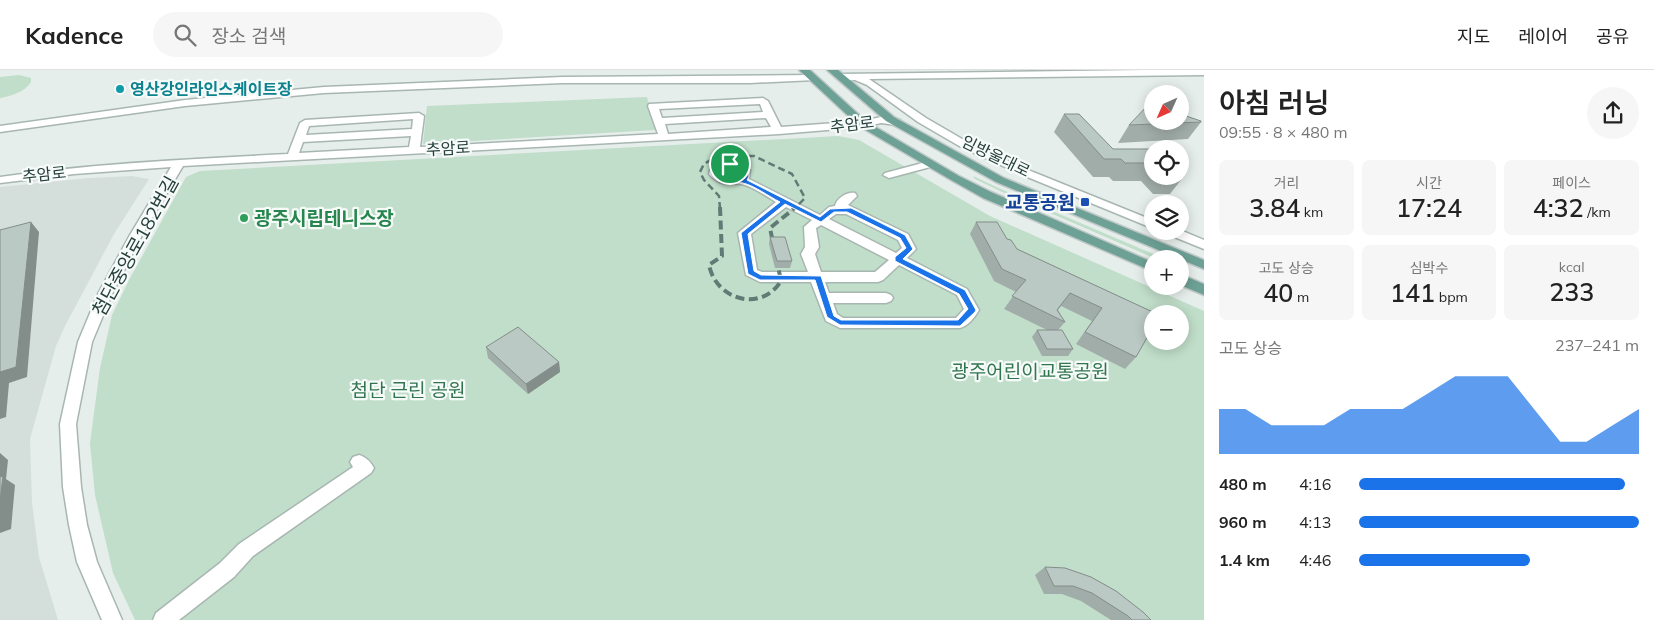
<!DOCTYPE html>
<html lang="ko">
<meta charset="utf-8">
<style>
body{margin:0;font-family:Mulish,"Noto Sans KR",sans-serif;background:#f6f6f6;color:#222;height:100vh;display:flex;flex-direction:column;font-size:19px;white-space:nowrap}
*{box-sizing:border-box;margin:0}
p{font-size:16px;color:#767676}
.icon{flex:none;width:28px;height:28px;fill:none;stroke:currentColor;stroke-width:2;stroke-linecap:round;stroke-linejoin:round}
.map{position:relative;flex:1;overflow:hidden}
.sheet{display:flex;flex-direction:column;background:#fff;width:450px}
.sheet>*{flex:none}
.needle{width:32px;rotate:225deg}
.tools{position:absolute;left:1144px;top:15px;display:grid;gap:10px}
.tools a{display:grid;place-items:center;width:45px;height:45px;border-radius:50%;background:#fff;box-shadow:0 2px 12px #0003;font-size:25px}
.pin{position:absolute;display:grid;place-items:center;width:42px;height:42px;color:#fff;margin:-21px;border:2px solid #fff;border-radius:50%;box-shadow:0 1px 5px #0007}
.round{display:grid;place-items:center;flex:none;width:52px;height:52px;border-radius:26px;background:#f6f6f6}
.overview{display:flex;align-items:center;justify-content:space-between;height:85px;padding:0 15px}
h1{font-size:28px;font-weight:600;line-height:38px}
.metrics{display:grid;grid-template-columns:repeat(3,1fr);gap:8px;height:85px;padding:5px 15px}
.metrics div{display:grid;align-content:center;border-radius:8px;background:#f6f6f6;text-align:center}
.metrics b{font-size:25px;font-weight:600}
.metrics small{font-size:14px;font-weight:400}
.metrics p{font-size:14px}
.chart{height:140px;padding:10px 15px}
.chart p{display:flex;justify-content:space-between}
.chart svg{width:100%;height:90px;margin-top:5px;fill:#1a73e8;opacity:.7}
ul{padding:0 15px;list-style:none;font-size:16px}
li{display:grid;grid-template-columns:80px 60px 1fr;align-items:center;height:38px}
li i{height:12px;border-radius:6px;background:#1a73e8}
header{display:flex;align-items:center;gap:30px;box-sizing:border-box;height:70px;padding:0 25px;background:#fff;border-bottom:1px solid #e0e0e0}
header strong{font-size:24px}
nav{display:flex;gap:28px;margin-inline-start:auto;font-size:18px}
.search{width:350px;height:45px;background:#f6f6f6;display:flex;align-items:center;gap:12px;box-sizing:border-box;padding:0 18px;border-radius:28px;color:#767676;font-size:19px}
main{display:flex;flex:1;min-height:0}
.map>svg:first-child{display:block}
.built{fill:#d4deda}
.green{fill:#c0dec9;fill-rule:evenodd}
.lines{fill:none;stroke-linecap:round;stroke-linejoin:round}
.minor-casing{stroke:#a8b6b2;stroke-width:3}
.major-casing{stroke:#c2c9c8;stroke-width:3}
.minor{fill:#fff;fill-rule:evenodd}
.major{fill:#6da196;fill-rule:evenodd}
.rail-far1{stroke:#607b75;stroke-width:2.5;stroke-dasharray:7 4;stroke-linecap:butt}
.rail{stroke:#607b75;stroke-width:4;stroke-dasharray:9 4.5;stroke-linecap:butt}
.wall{fill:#a1ada9}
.shaded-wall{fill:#838d89}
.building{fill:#bbc9c4;stroke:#838d89}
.route{fill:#1a73e8;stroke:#fff;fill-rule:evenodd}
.culture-dot{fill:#0f9aa8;stroke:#f6faf9;stroke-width:2}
.transit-dot{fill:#1a4fb4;stroke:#f6faf9;stroke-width:2}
.leisure-dot{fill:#2e9e5b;stroke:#f6faf9;stroke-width:2}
.labels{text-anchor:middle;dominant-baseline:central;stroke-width:4.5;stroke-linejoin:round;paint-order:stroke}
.far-culture-label{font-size:16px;font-weight:bold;fill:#0d838f;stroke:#f6faf9;text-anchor:start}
.far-street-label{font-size:16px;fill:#253f3a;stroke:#f6faf9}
.transit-label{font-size:19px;font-weight:bold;fill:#164399;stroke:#f6faf9;text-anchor:end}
.leisure-label{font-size:19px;font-weight:bold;fill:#27864d;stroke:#f6faf9;text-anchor:start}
.street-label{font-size:19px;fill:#253f3a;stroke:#f6faf9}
.park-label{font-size:19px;fill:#31754e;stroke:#f6faf9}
</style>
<header>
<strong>Kadence</strong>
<div class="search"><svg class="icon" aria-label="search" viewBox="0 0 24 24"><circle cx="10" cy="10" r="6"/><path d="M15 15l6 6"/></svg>장소 검색</div>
<nav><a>지도</a><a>레이어</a><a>공유</a></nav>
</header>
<main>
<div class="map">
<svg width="1204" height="550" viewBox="0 0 1204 550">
<rect width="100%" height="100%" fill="#e6eeeb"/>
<polygon class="built" points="132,106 149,109 114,164 65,256 56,276 30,369 32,433 39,487 58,550 0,550 0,117 89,108"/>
<g class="green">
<path d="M 19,5 L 31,8 L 31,12 C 25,22 11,26 0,28 L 0,7 Z"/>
<polygon points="647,27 655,60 423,74 427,36"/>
<path d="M 838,66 L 859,70 L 990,146 L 1204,241 L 1204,550 L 135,550 L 113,503 L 95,425 L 90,373 L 100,298 L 112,245 L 129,210 L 186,107 L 200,101 ZM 1152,244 L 1180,244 L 1180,271 L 1152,271 Z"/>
<polygon points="973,106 1003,120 1165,189 1156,189 1000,121 975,109"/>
</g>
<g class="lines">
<defs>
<g id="minor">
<polygon points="1143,0 1204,0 1204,5 869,9 926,48 969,73 1033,102 1152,150 1152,158 1025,106 961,77 918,52 867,15 855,10 841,10 836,7 841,4"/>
<polygon points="812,5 815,6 815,10 750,13 562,13 324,23 185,36 0,62 0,56 185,30 324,17 562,7"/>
<path d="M 763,28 L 768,31 L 781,57 L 863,51 L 881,47 L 900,50 L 901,52 L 896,55 L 881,53 L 863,57 L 779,64 L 183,96 L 142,165 L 112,224 L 92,272 L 76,354 L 81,417 L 87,455 L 97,492 L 122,550 L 102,550 L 77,492 L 69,455 L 63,417 L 60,354 L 78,272 L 98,224 L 130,165 L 171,97 L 74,104 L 0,113 L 0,107 C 96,93 191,89 288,84 L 300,53 L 305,50 L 419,43 L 424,46 L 420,77 L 658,64 L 648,36 L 649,34 ZM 760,34 L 763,42 L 662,48 L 659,39 ZM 766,48 L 771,57 L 668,64 L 665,54 ZM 413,49 L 412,59 L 306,65 L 309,56 ZM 411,66 L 409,77 L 299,83 L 303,72 Z"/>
<path d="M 730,91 L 745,95 L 750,100 L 749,109 L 820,145 L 829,137 L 835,136 C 836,129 847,121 855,123 L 857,126 L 848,135 L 908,164 L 916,179 L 907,188 L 967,219 L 979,240 C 975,247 968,256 960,258 L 840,258 L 826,251 L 811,212 L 760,212 L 746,205 L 738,163 L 776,132 C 768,127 750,115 741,114 C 728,112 720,117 709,104 L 711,97 ZM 730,98 L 739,101 L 738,107 L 728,107 L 721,103 L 723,99 ZM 786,137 L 812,150 L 804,157 L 805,177 L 801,184 L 808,202 L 762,202 L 757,200 L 751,164 ZM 836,144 L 846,144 L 898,170 L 902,178 L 896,183 L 829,149 ZM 821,155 L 889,190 L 875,202 L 821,202 L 815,184 L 819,177 L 816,158 ZM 899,195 L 957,225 L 964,239 L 956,248 L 843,248 L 837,244 L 833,233 L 886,233 L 891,231 L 893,228 L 891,225 L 886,223 L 829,223 L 825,212 L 878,212 L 883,210 Z"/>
<polygon points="930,91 934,92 936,94 934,96 889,108 883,105 885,103"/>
<polygon points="1180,160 1204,170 1204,179 1167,164 1165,161"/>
<path d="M 359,385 C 366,387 370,391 374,398 L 371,403 L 253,486 L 234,507 L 179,550 L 153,550 L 156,543 L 220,493 L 239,474 L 353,397 L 350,392 L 353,387 Z"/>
</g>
<g id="major">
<polygon points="799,0 810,0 867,52 959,106 991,122 1152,192 1152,201 983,128 951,110 859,56"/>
<polygon points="827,0 838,0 894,47 1004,108 1204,190 1204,199 996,112 886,51"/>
<polygon points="1180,204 1204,214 1204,225 1180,215"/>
</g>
</defs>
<use href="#minor" class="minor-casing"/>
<use href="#major" class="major-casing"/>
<use href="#minor" class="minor"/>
<use href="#major" class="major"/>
<polyline class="rail-far1" points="720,139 719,126 704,110 700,102 704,94 717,86 754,86 792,104 805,128 794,139"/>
<path class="rail" d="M 720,137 L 722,186 L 709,195 C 716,230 761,243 781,211 L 770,158 L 796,137"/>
</g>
<g class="wall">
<polygon points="1064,44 1113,79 1152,79 1152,106 1184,106 1170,124 1153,124 1141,111 1113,111 1109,107 1093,107 1054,62"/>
<polygon points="1201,52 1188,69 1118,73 1129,55"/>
<polygon points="976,152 1007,169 1017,179 1157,244 1136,287 1125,299 1076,274 1092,251 1061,236 1058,240 1065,252 1058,260 1073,279 1068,286 1042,286 1032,267 1037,260 1047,260 1004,239 1016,222 994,211 970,164"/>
<polygon points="770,167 792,191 790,198 775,198 769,174"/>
<polygon points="486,277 559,292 560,302 528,324 488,288"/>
<polygon points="1045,497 1151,550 1111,550 1081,531 1062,524 1044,524 1035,505"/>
</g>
<g class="shaded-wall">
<polygon points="31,152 39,162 27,307 9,313 6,347 0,349 0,302"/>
<polygon points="559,292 560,302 528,324 526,314"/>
<polygon points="0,383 8,390 6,409 15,415 11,459 0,463"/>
</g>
<g class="building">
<polygon points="1149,34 1152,35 1152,51 1180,51 1180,44 1201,51 1201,52 1129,55"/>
<polygon points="1064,44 1079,44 1113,79 1152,79 1152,93 1125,93 1121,89 1104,89"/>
<polygon points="31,152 16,297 0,302 0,160"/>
<polygon points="976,152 997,152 1007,169 1011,170 1017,179 1157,244 1152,244 1152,259 1136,287 1085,262 1102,238 1070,223 1057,240 1065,252 1012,226 1026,210 1002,199"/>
<polygon points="770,167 785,167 792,191 777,191"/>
<polygon points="518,257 559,292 526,314 486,277"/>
<polygon points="1037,260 1062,260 1073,279 1047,279"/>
<polygon points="3,406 0,431 0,407"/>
<polygon points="1045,497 1065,498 1091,507 1116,521 1143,542 1151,550 1132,550 1128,546 1092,523 1073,516 1054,516"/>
</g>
<path class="route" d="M 730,92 L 746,99 L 749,106 L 747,110 L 820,147 L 830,139 L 851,138 L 905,165 L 913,179 L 903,189 L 965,220 L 976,240 L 975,242 L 960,256 L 840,255 L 827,247 L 815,210 L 760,210 L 748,204 L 741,163 L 780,132 C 768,126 755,116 743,113 C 732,110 718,118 711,101 L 715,95 ZM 729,96 L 741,101 L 741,109 C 731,110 725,109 718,103 L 719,98 ZM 785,134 L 821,152 L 834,142 L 847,142 L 900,168 L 906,178 L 895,187 L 895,191 L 959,224 L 968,239 L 958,250 L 841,250 L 834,246 L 821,206 L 761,205 L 754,201 L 748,164 Z"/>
<circle class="culture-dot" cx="120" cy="19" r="5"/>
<rect class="transit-dot" x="1080" y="127" width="10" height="10" rx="2.5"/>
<circle class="leisure-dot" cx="244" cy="148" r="5"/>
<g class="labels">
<g class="far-culture-label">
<text x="130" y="19">영산강인라인스케이트장</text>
</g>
<g class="far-street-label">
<text transform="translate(852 54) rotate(-7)">추암로</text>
<text transform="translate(448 78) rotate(-3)">추암로</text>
<text transform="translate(996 86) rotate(26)">임방울대로</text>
<text transform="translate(44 104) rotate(-6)">추암로</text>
</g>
<g class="transit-label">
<text x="1075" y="132">교통공원</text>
</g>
<g class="leisure-label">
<text x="254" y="148">광주시립테니스장</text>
</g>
<g class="street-label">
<text transform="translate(135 176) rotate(-61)">첨단중앙로182번길</text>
</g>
<g class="park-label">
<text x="1030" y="301">광주어린이교통공원</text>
<text x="408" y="320">첨단 근린 공원</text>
</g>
</g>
</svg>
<div class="tools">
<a><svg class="needle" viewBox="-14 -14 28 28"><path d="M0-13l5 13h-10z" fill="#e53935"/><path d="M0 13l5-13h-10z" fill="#767676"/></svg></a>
<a><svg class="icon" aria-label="locate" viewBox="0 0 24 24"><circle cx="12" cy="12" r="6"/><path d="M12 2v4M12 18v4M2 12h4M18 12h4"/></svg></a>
<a><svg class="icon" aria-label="layers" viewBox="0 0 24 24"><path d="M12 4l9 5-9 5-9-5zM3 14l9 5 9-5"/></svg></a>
<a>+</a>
<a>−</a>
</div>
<div class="pin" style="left:730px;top:94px;background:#1e9e55"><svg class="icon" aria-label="arrive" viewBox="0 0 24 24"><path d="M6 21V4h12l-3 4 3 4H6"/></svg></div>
</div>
<section class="sheet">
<div class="overview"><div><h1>아침 러닝</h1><p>09:55 · 8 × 480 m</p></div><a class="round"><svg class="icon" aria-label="share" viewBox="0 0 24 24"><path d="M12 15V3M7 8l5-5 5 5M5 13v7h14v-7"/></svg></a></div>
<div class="metrics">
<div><p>거리</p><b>3.84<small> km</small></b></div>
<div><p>시간</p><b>17:24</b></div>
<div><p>페이스</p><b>4:32<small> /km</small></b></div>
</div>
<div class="metrics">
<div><p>고도 상승</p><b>40<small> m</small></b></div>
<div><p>심박수</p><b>141<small> bpm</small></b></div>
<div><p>kcal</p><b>233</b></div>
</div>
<div class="chart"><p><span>고도 상승</span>237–241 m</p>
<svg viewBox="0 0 160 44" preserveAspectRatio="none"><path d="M0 44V22L10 22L20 30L30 30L40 30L50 22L60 22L70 22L80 14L90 6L100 6L110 6L120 22L130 38L140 38L150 30L160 22V44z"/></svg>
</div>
<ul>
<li><b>480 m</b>4:16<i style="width:95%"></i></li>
<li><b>960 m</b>4:13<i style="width:100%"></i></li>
<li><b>1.4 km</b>4:46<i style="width:61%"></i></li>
</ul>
</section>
</main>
